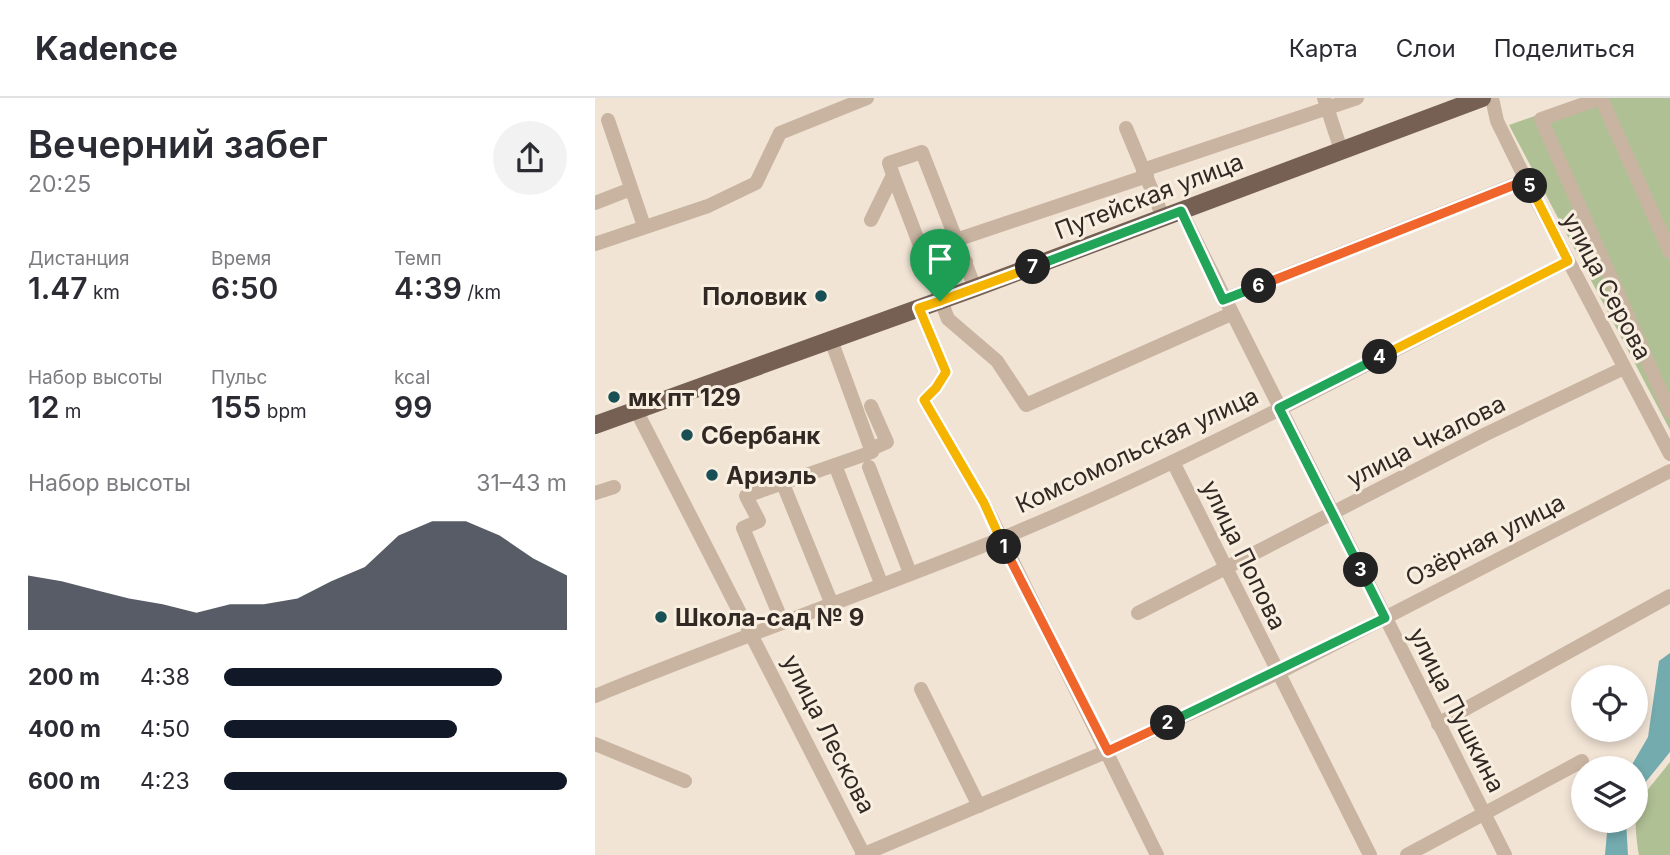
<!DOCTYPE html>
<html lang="ru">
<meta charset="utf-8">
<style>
body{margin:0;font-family:Inter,sans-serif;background:#f2f2f3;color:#2b2b33;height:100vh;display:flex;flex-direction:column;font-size:26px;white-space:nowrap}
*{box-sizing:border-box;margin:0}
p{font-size:23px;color:#7c7c81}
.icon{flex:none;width:38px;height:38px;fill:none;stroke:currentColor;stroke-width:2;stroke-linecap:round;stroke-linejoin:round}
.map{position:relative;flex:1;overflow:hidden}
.details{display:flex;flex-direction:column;background:#fff;width:595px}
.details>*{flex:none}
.controls{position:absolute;left:976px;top:567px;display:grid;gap:14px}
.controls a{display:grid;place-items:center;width:77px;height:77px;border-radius:50%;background:#fff;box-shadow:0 4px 10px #0003;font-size:35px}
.pin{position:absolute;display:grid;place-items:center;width:60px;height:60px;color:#fff;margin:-72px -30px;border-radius:50% 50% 50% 0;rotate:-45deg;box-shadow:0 0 7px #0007}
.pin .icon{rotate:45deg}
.km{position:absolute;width:35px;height:35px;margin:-18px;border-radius:50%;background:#222;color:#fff;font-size:19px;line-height:35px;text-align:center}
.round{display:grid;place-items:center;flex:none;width:74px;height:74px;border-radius:37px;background:#f2f2f3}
.headline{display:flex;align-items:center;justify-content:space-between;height:119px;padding:0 28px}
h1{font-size:38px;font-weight:600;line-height:52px}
.figures{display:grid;grid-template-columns:repeat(3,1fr);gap:10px;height:119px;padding:7px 28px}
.figures div{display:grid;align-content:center}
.figures b{font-size:30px;font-weight:600}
.figures small{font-size:19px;font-weight:400}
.figures p{font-size:19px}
.chart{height:196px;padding:14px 28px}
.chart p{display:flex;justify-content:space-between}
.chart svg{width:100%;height:126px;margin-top:7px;fill:#111827;opacity:.7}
ul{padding:0 28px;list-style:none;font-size:23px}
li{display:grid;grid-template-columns:112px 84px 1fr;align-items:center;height:52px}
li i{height:18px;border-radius:9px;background:#111827}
header{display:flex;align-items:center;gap:42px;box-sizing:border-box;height:98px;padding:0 35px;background:#fff;border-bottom:2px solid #e1e1e2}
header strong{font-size:33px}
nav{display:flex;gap:38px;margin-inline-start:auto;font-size:24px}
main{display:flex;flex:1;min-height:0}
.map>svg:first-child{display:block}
.green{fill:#b0c095}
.water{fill:#73abaf}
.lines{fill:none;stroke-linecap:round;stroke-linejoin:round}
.minor{stroke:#c9b4a1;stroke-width:14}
.major{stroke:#766054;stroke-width:18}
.split-1-casing{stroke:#fff;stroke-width:14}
.split-2-casing{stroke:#fff;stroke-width:14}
.split-3-casing{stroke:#fff;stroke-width:14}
.split-4-casing{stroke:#fff;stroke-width:14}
.split-5-casing{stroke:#fff;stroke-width:14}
.split-6-casing{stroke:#fff;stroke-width:14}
.split-7-casing{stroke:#fff;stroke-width:14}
.split-8-casing{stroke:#fff;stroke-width:14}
.split-1{stroke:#f5b400;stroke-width:9}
.split-2{stroke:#f0652b;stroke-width:9}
.split-3{stroke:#22a559;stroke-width:9}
.split-4{stroke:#22a559;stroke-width:9}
.split-5{stroke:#f5b400;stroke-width:9}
.split-6{stroke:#f0652b;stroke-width:9}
.split-7{stroke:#22a559;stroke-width:9}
.split-8{stroke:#f5b400;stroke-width:9}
.poi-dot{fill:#195055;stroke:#f9efe1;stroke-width:2.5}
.labels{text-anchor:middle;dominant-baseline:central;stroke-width:6;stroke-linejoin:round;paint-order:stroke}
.street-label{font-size:24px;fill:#332924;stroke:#f9efe1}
.poi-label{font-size:24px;font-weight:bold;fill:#332924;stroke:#f9efe1;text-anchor:start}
</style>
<header>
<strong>Kadence</strong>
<nav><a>Карта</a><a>Слои</a><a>Поделиться</a></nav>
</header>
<main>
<section class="details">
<div class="headline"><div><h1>Вечерний забег</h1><p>20:25</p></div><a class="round"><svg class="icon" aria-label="share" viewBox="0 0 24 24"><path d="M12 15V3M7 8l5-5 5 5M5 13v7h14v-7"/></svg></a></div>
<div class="figures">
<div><p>Дистанция</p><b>1.47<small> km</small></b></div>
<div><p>Время</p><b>6:50</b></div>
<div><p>Темп</p><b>4:39<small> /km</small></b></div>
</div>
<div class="figures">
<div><p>Набор высоты</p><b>12<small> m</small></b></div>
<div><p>Пульс</p><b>155<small> bpm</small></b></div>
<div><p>kcal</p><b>99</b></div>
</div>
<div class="chart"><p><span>Набор высоты</span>31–43 m</p>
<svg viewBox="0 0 160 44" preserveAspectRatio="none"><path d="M0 44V25L10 27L20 30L30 33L40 35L50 38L60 35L70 35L80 33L90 27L100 22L110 11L120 6L130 6L140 11L150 19L160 25V44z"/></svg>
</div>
<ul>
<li><b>200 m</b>4:38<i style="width:81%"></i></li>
<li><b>400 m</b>4:50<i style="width:68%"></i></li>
<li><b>600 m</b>4:23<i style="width:100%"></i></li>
</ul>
</section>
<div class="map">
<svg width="1075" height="757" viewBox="0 0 1075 757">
<rect width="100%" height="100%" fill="#f1e4d5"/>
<g class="green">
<polygon points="990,0 1075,0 1075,332 914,27"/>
<path d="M 1075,664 L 1075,757 L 1044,757 C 1036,704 1042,706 1075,664 Z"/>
</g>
<g class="water">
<polygon points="1075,555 1075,654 1041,696 1041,670 1035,670 1053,639 1064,563"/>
<polygon points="1013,723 1031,723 1033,757 1010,757"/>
</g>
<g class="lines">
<g class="minor">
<polyline points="729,0 746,52"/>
<polyline points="897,0 902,23 931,82 1075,356"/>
<polyline points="13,22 49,128"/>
<polyline points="531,30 568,119"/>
<polyline points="548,72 762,0"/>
<polyline points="298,77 353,221 402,263 431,307 636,216"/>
<polyline points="0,105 36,91"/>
<polyline points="586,113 910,757"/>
<polyline points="276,122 298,77 294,65 327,54 380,190"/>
<polyline points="361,142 552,78"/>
<polyline points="0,146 113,108 161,85 185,35 272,0"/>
<polyline points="1075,154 1006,0 946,21 1075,314"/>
<polyline points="335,177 371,164"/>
<polyline points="628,202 931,82"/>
<polyline points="324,210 351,274 341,290 329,302 389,405 562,757"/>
<polyline points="276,308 292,344 276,351"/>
<polyline points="41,312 269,757"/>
<polyline points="578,364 775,757"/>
<polyline points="240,367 286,485"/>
<polyline points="274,369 315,475"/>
<polyline points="188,386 236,504"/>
<polyline points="0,395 19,389"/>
<polyline points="543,515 891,336 1029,270"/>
<polyline points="187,523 148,430 164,423 151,398 277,354 236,242"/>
<polyline points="326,591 384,708"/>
<path d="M 0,598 C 134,543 271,495 405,441 C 600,361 785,258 973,163"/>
<polyline points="843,626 1075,498"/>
<polyline points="0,646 90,683"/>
<polyline points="267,757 513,653 683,575 1075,373"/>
<polyline points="812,757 987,663"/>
</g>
<polyline class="major" points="0,327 380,190 887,0"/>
</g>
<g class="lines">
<defs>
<polyline id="split-1" points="345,203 324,210 351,274 341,290 329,302 389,405 409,449"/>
<polyline id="split-2" points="409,449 513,653 573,625"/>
<polyline id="split-3" points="573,625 790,520 766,472"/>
<polyline id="split-4" points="766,472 684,310 785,259"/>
<polyline id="split-5" points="785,259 973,163 935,88"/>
<polyline id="split-6" points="664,188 932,82 935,88"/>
<polyline id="split-7" points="438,169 586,113 628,202 664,188"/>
<polyline id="split-8" points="345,203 438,169"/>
</defs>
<use href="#split-1" class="split-1-casing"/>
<use href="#split-2" class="split-2-casing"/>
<use href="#split-3" class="split-3-casing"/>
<use href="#split-4" class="split-4-casing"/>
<use href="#split-5" class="split-5-casing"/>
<use href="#split-6" class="split-6-casing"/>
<use href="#split-7" class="split-7-casing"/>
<use href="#split-8" class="split-8-casing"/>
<use href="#split-1" class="split-1"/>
<use href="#split-2" class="split-2"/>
<use href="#split-3" class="split-3"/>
<use href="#split-4" class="split-4"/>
<use href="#split-5" class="split-5"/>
<use href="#split-6" class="split-6"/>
<use href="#split-7" class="split-7"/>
<use href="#split-8" class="split-8"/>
</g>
<g class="poi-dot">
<circle cx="226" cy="198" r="7"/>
<circle cx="19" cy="299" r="7"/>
<circle cx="92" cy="337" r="7"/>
<circle cx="117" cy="377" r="7"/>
<circle cx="66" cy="519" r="7"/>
</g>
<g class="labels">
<g class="street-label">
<text transform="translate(554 98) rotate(-21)">Путейская улица</text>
<text transform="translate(1012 188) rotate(62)">улица Серова</text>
<text transform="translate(831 343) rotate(-27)">улица Чкалова</text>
<text transform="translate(542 352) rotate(-25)">Комсомольская улица</text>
<text transform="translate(890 442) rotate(-27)">Озёрная улица</text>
<text transform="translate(649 457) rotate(64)">улица Попова</text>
<text transform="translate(862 612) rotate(63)">улица Пушкина</text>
<text transform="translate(234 636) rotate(63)">улица Лескова</text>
</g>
<g class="poi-label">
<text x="212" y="198" text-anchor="end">Половик</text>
<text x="33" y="299">мк пт 129</text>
<text x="106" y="337">Сбербанк</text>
<text x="131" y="377">Ариэль</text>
<text x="80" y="519">Школа-сад № 9</text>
</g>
</g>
</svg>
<div class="controls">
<a><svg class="icon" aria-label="locate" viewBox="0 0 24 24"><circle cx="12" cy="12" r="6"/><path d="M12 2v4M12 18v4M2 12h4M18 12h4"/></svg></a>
<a><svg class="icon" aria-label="layers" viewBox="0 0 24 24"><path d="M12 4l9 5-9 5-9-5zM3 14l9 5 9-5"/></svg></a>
</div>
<div class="pin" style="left:345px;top:203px;background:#1e9e55"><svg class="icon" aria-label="arrive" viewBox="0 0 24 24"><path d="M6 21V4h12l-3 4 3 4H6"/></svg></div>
<b class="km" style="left:409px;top:449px">1</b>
<b class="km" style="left:573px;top:625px">2</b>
<b class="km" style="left:766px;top:472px">3</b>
<b class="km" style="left:785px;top:259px">4</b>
<b class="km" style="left:935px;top:88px">5</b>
<b class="km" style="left:664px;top:188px">6</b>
<b class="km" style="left:438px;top:169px">7</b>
</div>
</main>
